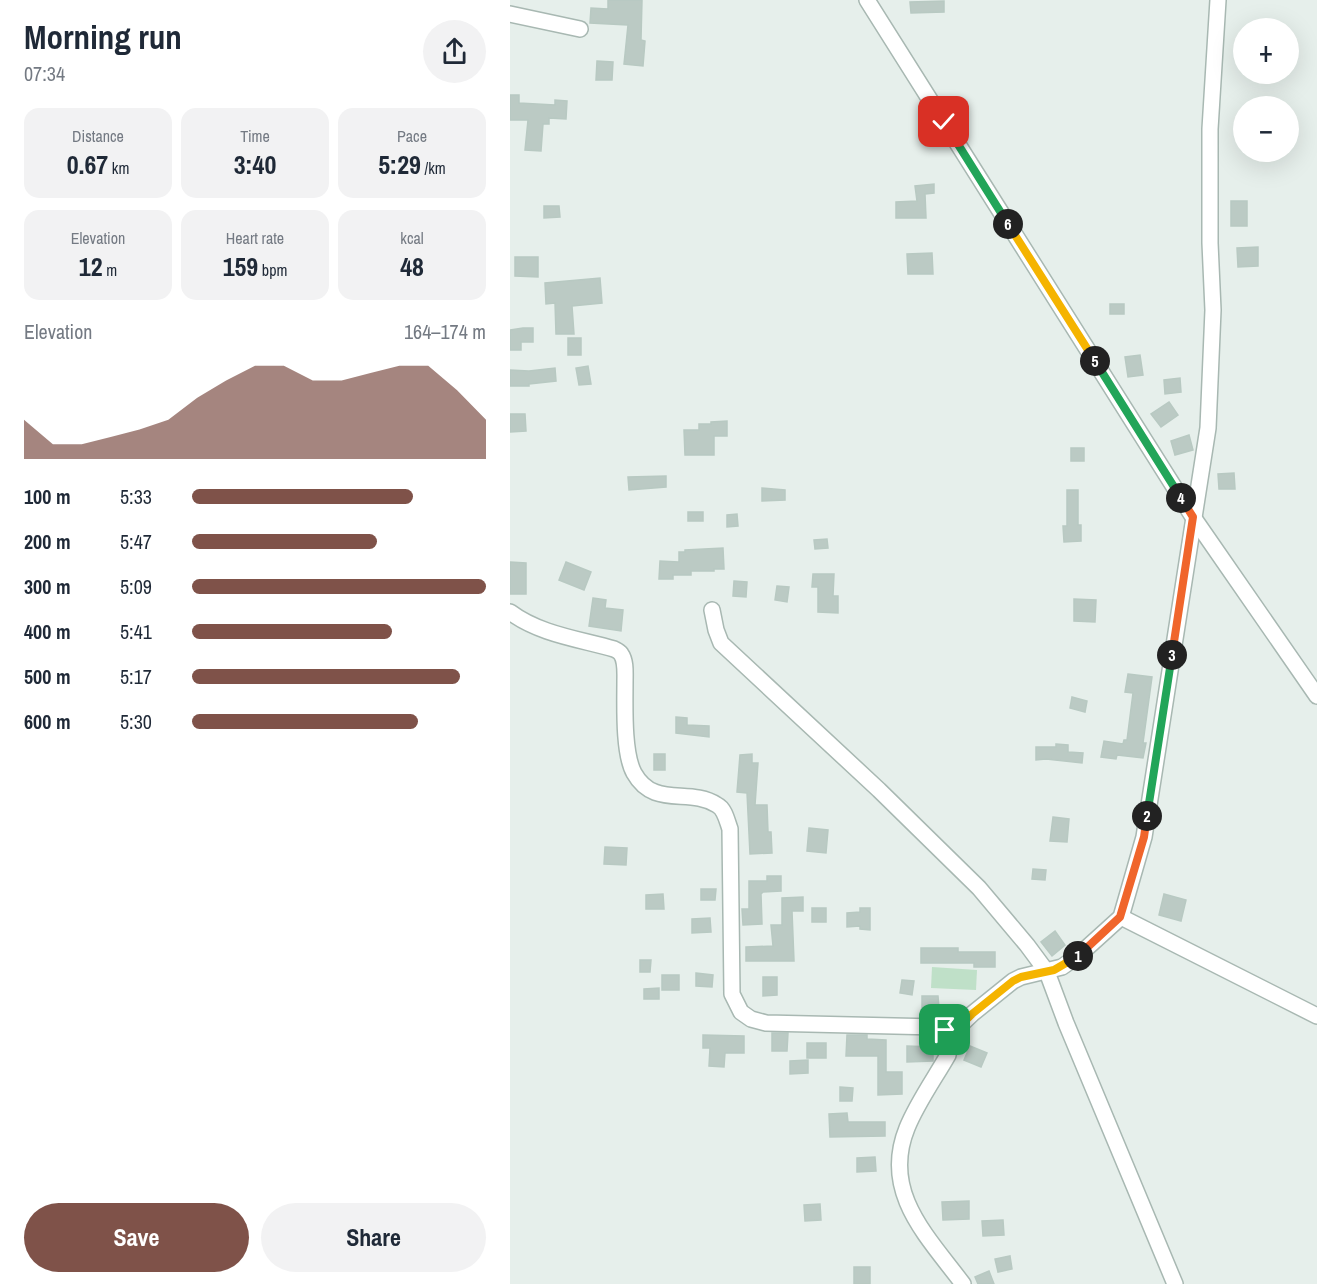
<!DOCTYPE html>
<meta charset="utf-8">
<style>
body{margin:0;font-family:"Archivo Narrow",sans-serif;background:#f2f2f3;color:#1f2937;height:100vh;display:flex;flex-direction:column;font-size:22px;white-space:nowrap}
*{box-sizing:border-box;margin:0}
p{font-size:20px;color:#747a83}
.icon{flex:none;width:33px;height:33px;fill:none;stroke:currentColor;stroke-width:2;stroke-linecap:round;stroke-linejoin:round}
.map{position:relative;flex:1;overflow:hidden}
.details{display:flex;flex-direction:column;background:#fff;width:510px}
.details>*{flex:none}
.fabs{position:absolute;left:723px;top:18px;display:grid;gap:12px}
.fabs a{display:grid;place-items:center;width:66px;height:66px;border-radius:50%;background:#fff;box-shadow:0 6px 24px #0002;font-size:30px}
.pin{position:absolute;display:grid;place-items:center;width:51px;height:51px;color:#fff;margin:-26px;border-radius:12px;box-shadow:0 3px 9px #0006}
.km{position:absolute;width:30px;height:30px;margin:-15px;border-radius:50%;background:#222;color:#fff;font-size:16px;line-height:30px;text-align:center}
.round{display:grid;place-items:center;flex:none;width:63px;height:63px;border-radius:32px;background:#f2f2f3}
.head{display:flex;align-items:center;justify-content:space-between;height:102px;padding:0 24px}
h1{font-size:33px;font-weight:700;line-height:45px}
.metrics{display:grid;grid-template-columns:repeat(3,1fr);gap:9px;height:102px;padding:6px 24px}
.metrics div{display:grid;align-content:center;border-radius:15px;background:#f2f2f3;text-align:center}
.metrics b{font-size:26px;font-weight:700}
.metrics small{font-size:16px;font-weight:400}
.metrics p{font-size:16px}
.chart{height:168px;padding:12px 24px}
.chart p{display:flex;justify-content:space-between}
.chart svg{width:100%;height:108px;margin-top:6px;fill:#7f5249;opacity:.7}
.button{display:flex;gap:12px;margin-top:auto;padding:12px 24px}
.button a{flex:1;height:69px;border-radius:36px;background:#7f5249;color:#fff;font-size:24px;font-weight:700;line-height:69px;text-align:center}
.button a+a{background:#f2f2f3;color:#1f2937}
ul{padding:0 24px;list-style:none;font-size:20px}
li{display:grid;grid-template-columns:96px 72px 1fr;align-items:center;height:45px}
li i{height:15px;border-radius:8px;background:#7f5249}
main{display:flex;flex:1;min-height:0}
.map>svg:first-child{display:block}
.green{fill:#bfe0c8}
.building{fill:#bbcac4;stroke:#b8c9c2;stroke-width:1.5}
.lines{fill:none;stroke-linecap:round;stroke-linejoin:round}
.minor-casing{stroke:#a8b8b2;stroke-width:18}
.minor{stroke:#fff;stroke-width:15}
.split-1-casing{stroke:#fff;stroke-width:12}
.split-2-casing{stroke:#fff;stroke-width:12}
.split-3-casing{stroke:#fff;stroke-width:12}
.split-4-casing{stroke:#fff;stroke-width:12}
.split-5-casing{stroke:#fff;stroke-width:12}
.split-6-casing{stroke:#fff;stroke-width:12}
.split-7-casing{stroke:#fff;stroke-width:12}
.split-1{stroke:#f5b400;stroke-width:8}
.split-2{stroke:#f0652b;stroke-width:8}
.split-3{stroke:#22a559;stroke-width:8}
.split-4{stroke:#f0652b;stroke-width:8}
.split-5{stroke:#22a559;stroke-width:8}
.split-6{stroke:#f5b400;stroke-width:8}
.split-7{stroke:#22a559;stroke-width:8}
</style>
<main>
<section class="details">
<div class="head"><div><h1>Morning run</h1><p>07:34</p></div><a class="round"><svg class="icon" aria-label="share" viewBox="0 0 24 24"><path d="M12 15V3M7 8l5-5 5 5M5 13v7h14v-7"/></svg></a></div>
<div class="metrics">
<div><p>Distance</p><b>0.67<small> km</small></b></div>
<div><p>Time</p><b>3:40</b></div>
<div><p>Pace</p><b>5:29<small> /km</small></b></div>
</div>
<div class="metrics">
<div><p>Elevation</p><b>12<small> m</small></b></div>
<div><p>Heart rate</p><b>159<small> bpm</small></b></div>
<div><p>kcal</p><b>48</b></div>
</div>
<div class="chart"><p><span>Elevation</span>164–174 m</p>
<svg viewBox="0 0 160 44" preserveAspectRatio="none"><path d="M0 44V28L10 38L20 38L30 35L40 32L50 28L60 19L70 12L80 6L90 6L100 12L110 12L120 9L130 6L140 6L150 16L160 28V44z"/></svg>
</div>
<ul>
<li><b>100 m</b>5:33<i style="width:75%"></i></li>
<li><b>200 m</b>5:47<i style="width:63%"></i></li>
<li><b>300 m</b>5:09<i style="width:100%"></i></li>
<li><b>400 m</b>5:41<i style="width:68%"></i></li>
<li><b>500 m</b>5:17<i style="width:91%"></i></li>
<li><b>600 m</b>5:30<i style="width:77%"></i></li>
</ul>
<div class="button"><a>Save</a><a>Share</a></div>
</section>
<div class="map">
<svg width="807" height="1284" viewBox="0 0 807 1284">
<rect width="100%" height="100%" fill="#e6efeb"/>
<polygon class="green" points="422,967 467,970 466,990 421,988"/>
<g class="building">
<polygon points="98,0 132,0 131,40 135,41 133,66 114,64 118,25 80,23 81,8 98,9"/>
<polygon points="434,1 434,12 401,13 400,2"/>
<polygon points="87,61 103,62 102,80 86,80"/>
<polygon points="0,95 9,95 9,103 45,105 45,100 57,101 56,119 39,118 39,124 33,124 31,151 15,150 18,120 0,120"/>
<polygon points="424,184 424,193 415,194 416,218 386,218 386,202 407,201 405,186"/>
<rect x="721" y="201" width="16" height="25"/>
<polygon points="34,206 49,206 50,217 34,218"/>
<polygon points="748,247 748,266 728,267 727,248"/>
<polygon points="422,253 423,274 398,274 397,254"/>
<polygon points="5,257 28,257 28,277 5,276"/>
<polygon points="90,278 92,303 62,306 64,334 46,334 45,303 36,304 35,283"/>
<rect x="600" y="304" width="14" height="10"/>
<polygon points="13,328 23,328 23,342 11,342 11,350 0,350 0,330"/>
<rect x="58" y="338" width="13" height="17"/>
<polygon points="630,355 633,375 618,377 615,357"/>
<polygon points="78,366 81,384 69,385 66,368"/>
<polygon points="45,368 46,381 19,384 19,386 0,386 0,370 19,371"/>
<polygon points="670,378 671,392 655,394 654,380"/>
<polygon points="659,402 668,415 651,427 641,414"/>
<polygon points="0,414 15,414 16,431 0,432"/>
<polygon points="217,421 217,436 204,436 204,455 175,455 174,430 189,430 189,424 201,424 201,422"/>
<polygon points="679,435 683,450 665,455 661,441"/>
<rect x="561" y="448" width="13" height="13"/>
<polygon points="724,473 725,489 709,489 708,474"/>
<polygon points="156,476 156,487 119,490 118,477"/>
<polygon points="252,488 275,490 275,500 252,501"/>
<polygon points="557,490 568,490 568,525 571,525 571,541 554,542 553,526 557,526"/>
<rect x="178" y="512" width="15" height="9"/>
<polygon points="227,514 228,526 217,527 217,515"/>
<polygon points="317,539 318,548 305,549 304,540"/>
<polygon points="213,548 214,569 204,569 204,571 181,571 181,575 163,575 163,579 149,579 150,561 169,562 169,552 175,552 175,550"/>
<polygon points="0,562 16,563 16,594 0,594"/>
<polygon points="56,562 81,572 74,590 49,580"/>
<polygon points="303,574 324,574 323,596 328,596 328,613 308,612 308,587 302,587"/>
<polygon points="224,581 237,582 236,597 223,596"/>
<polygon points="267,586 279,587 277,602 265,600"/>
<polygon points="83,598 96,600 95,608 113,610 111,631 79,626"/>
<polygon points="564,599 586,600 585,622 564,621"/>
<polygon points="618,674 642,677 633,743 636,743 633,758 607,755 606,759 591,757 594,741 613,744 614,740 617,740 623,693 615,692"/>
<polygon points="562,697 577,701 575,712 560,708"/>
<polygon points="166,717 177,718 177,725 199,726 199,737 166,733"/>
<polygon points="546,744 558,745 558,752 573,753 572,763 536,759 526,760 526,747 546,747"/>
<rect x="144" y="754" width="11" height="16"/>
<polygon points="242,754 242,763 248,763 245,805 257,805 258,832 261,832 262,853 240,854 237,793 227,792 230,755"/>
<polygon points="543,817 559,819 557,842 540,841"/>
<polygon points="299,828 318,830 316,853 297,851"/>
<polygon points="95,847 117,848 116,865 94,864"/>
<polygon points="523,869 536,870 535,880 522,879"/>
<polygon points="257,876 271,876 271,891 253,892 251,894 252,924 233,925 232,909 239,909 239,881 257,881"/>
<polygon points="191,889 206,889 205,900 191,900"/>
<polygon points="153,894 154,909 136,909 136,895"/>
<polygon points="654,894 676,900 671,921 649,915"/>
<polygon points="293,897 293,911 282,911 284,961 236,961 236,947 263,946 261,925 272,925 272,898"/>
<rect x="302" y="908" width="14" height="14"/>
<polygon points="350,908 360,908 360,930 350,929 350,926 337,927 337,913 350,912"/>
<polygon points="200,918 201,932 182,933 182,919"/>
<polygon points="545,931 555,945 542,956 531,942"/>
<polygon points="411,948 448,948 448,952 485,952 485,967 464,967 464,963 411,963"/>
<polygon points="130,960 141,960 140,972 130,972"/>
<polygon points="186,973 203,975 202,987 186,986"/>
<rect x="152" y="975" width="17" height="15"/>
<polygon points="253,977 267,977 267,995 253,996"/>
<polygon points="392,980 404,981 402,995 390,993"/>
<polygon points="149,988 149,999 134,999 134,989"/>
<polygon points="412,996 428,996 429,1008 412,1008"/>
<polygon points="262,1033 278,1033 277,1051 262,1051"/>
<polygon points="193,1035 234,1036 234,1053 215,1053 214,1067 199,1066 200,1048 193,1048"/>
<polygon points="337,1035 357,1035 357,1039 376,1040 376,1072 392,1072 392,1094 368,1095 368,1056 336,1056"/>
<rect x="297" y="1043" width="19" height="15"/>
<polygon points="397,1046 423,1047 423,1061 397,1062"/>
<polygon points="460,1046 477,1053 471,1067 454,1060"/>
<polygon points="298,1060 298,1073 280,1074 280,1061"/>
<polygon points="330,1087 343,1088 342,1101 330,1101"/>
<polygon points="337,1113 338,1122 375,1122 375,1136 320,1137 319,1114"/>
<polygon points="365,1157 366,1171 347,1172 347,1158"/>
<polygon points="459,1201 459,1219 433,1220 432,1202"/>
<polygon points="310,1204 311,1220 295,1221 294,1205"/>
<polygon points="493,1220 494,1235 473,1236 472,1221"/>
<polygon points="500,1256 502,1269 488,1272 485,1259"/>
<rect x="344" y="1267" width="16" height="17"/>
<polygon points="479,1271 484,1284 468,1284 465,1277"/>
</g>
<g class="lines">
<defs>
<g id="minor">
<polyline points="357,0 683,517 807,696"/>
<polyline points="0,14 70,29"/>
<polyline points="202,610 206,630 211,643 369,790 469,888 517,945 537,972 556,1023 665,1284"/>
<path d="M 0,612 C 29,634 69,639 104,649 C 106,650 109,651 111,654 C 116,661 115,673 115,681 C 115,705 113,753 124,773 C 144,809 179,787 207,805 C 215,809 217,821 220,829 L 222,994 L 231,1012 L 241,1019 L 256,1023 L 427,1027 C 441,1032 441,1042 438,1055 C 425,1078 407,1103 397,1128 C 371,1192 417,1236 453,1284"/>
<polyline points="611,917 807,1016"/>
<polyline points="439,1036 462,1014 503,981 511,977 552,967 569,955 611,917 634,837 698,428 703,310 700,243 700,129 708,0"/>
</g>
</defs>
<use href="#minor" class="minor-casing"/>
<use href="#minor" class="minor"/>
</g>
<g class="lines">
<defs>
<polyline id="split-1" points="435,1030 439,1036 462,1014 503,981 511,977 544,970 568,956"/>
<polyline id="split-2" points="568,956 610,917 634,837 637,816"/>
<polyline id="split-3" points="637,816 662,655"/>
<polyline id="split-4" points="662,655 683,517 671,498"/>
<polyline id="split-5" points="585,361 671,498"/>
<polyline id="split-6" points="498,224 585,361"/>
<polyline id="split-7" points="434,122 498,224"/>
</defs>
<use href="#split-1" class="split-1-casing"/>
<use href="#split-2" class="split-2-casing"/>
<use href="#split-3" class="split-3-casing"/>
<use href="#split-4" class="split-4-casing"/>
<use href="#split-5" class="split-5-casing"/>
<use href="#split-6" class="split-6-casing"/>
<use href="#split-7" class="split-7-casing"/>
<use href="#split-1" class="split-1"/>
<use href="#split-2" class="split-2"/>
<use href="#split-3" class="split-3"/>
<use href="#split-4" class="split-4"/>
<use href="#split-5" class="split-5"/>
<use href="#split-6" class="split-6"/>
<use href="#split-7" class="split-7"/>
</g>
</svg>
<div class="fabs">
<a>+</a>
<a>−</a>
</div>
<div class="pin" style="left:435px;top:1030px;background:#1e9e55"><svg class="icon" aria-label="arrive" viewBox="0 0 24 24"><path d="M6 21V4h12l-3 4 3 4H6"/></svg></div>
<div class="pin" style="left:434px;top:122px;background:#d93025"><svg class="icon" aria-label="check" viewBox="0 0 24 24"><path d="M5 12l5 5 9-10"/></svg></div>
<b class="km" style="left:568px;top:956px">1</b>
<b class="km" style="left:637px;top:816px">2</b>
<b class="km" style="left:662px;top:655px">3</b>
<b class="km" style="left:671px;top:498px">4</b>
<b class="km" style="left:585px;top:361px">5</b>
<b class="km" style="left:498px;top:224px">6</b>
</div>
</main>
